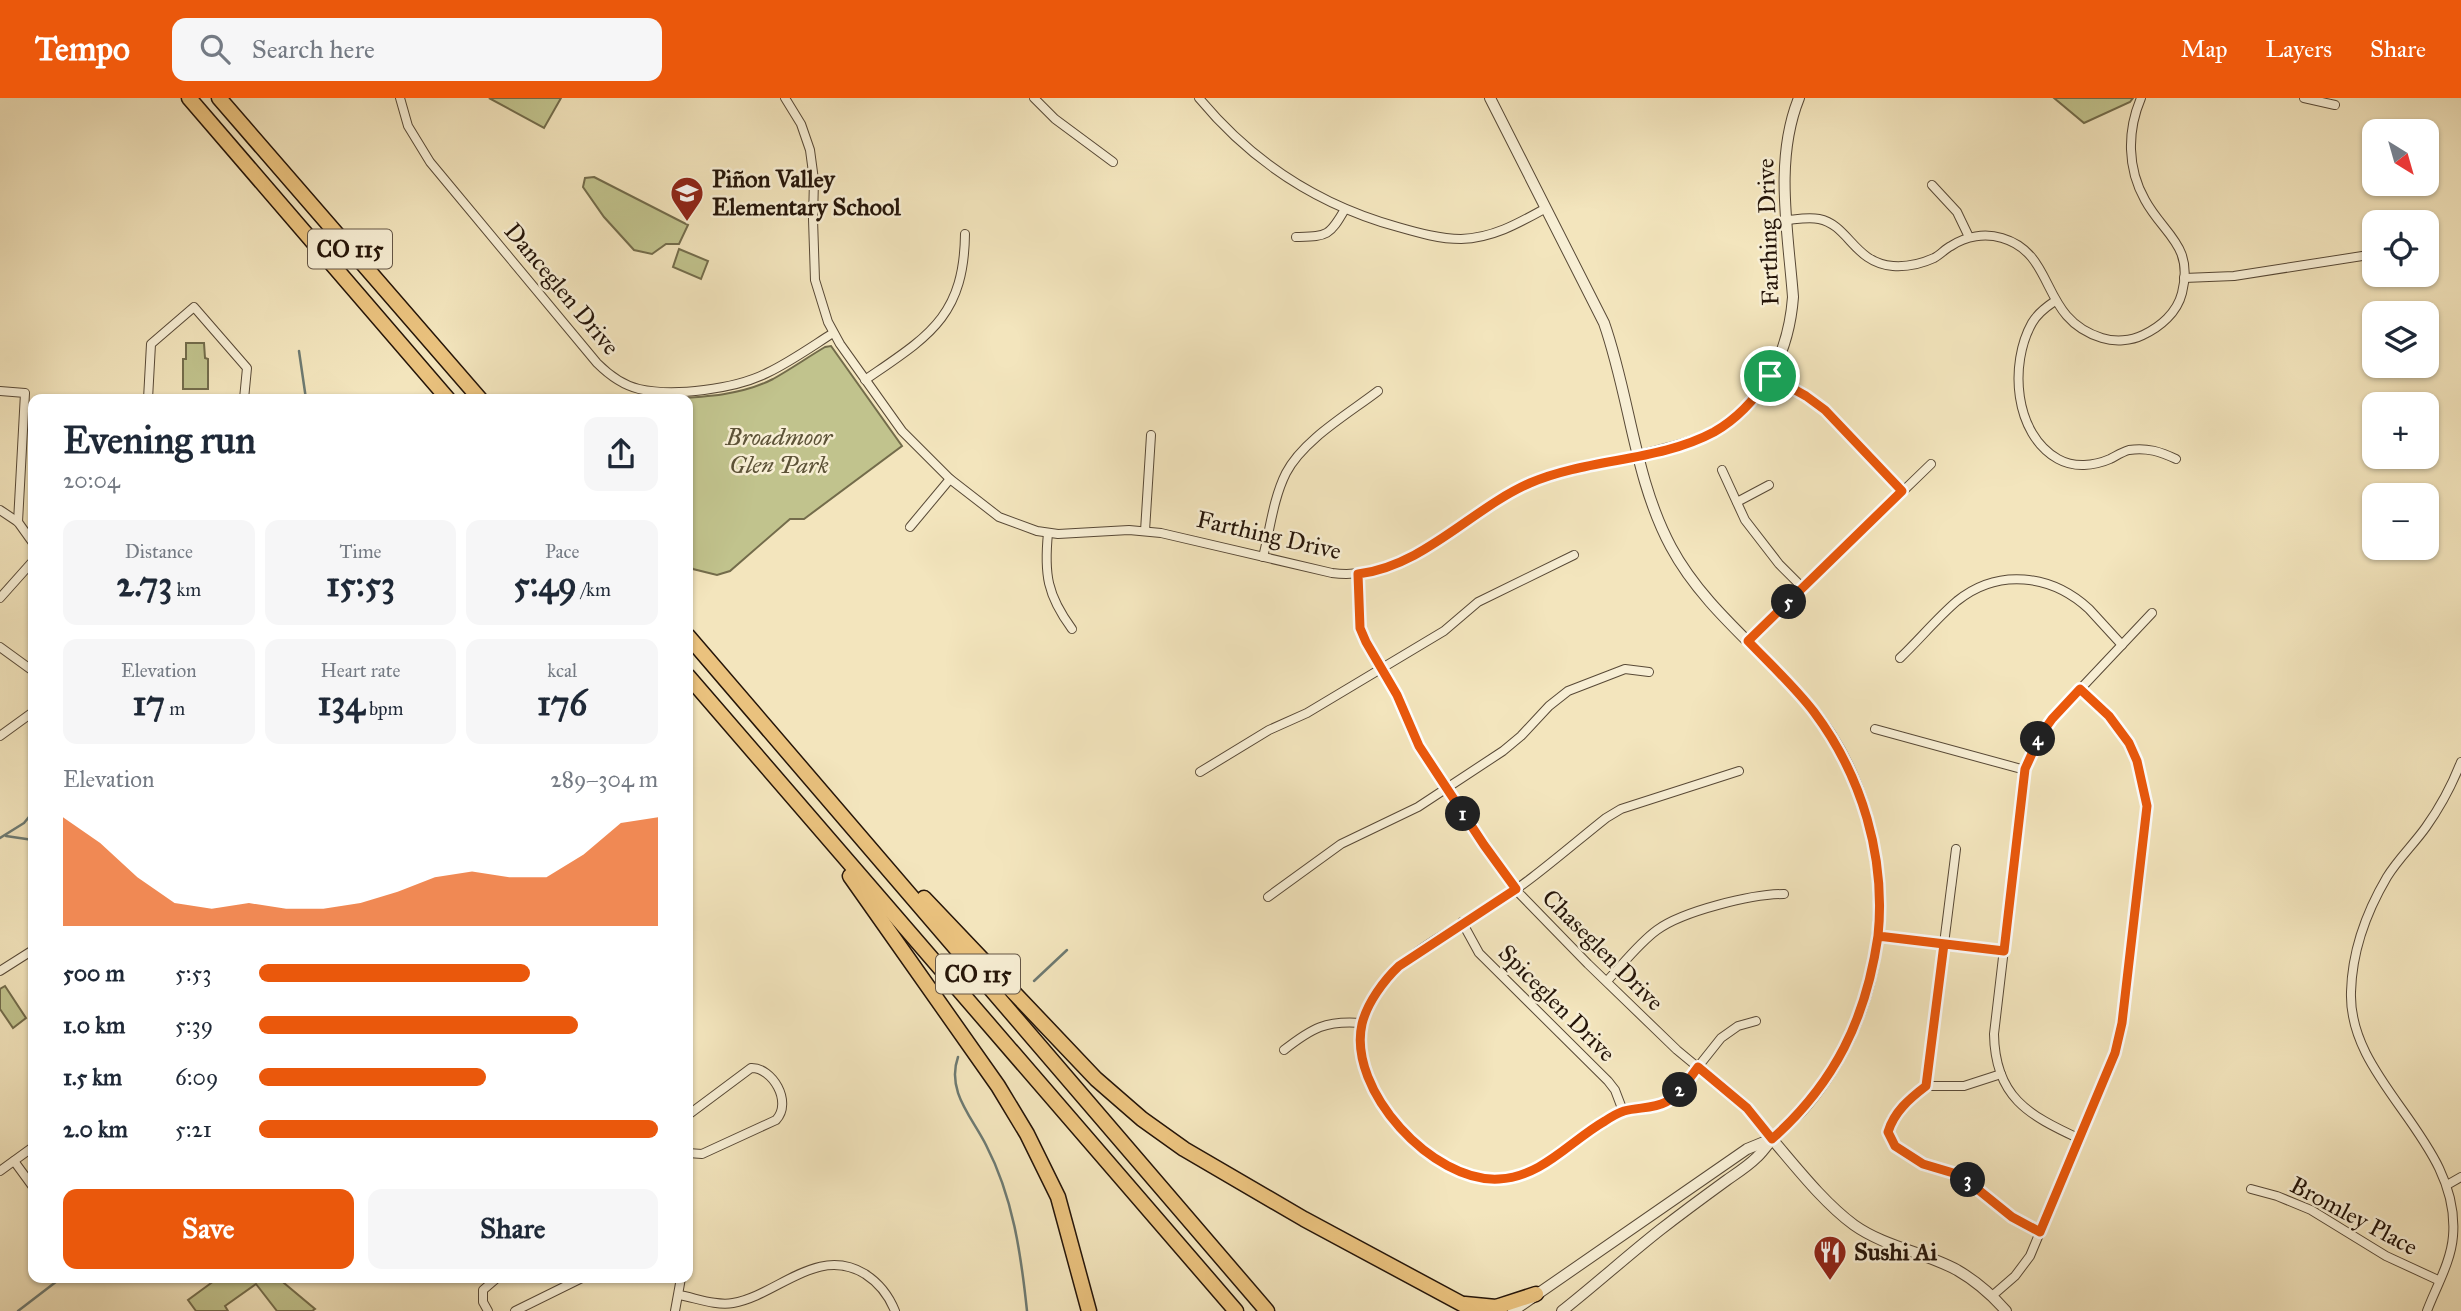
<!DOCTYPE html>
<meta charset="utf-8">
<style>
body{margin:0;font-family:"IM FELL Great Primer",serif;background:#f6f6f7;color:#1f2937;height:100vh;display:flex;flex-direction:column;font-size:26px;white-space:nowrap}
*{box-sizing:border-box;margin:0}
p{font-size:23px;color:#747a83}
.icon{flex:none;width:38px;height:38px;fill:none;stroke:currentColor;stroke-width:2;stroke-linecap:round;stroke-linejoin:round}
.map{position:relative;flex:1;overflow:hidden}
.drawer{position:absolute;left:28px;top:296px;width:665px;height:889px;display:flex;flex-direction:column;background:#fff;border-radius:14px;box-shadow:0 2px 5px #0004}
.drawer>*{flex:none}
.needle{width:46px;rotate:143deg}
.controls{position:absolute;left:2362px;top:21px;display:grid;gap:14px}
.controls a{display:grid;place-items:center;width:77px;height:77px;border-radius:14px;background:#fff;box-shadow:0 2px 5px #0004;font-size:35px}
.pin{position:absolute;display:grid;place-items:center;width:60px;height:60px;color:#fff;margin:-30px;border:4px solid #fff;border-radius:50%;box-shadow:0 2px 7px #0007}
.km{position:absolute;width:35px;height:35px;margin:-18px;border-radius:50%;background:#222;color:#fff;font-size:19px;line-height:35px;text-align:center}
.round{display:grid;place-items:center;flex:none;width:74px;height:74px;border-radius:14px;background:#f6f6f7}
.headline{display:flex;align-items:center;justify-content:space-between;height:119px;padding:0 35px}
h1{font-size:38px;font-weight:700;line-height:52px}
.figures{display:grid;grid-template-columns:repeat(3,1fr);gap:10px;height:119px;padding:7px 35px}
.figures div{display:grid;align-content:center;border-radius:14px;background:#f6f6f7;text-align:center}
.figures b{font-size:35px;font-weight:700}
.figures small{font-size:19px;font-weight:400}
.figures p{font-size:19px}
.chart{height:196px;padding:14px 35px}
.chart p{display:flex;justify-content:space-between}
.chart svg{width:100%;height:126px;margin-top:7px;fill:#ea580c;opacity:.7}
.cta{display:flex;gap:14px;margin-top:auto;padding:14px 35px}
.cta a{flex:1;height:80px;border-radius:14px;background:#ea580c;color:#fff;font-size:28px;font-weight:700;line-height:80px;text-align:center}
.cta a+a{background:#f6f6f7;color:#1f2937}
ul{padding:0 35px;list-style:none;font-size:23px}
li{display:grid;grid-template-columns:112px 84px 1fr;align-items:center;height:52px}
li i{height:18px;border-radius:9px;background:#ea580c}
header{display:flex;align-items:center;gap:42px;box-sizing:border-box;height:98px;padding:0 35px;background:#ea580c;color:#fff}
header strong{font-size:33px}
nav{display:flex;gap:38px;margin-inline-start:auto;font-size:24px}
.search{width:490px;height:63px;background:#f6f6f7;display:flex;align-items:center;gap:18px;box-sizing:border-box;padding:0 24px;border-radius:14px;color:#747a83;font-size:26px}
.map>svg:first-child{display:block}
.green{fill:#c1c38d;stroke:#736c4b;stroke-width:2}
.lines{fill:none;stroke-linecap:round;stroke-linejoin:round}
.stream{stroke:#6d7a72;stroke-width:2.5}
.minor-casing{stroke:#584936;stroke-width:10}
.tertiary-casing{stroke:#584936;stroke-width:12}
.motorway-casing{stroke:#251509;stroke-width:17}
.minor{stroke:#f7eed4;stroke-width:8}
.tertiary{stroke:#f7eed4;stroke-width:10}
.motorway{stroke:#eac27e;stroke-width:14}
.route-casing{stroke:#fff;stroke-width:14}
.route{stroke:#ea580c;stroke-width:9}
.labels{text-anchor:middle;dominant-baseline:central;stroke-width:5;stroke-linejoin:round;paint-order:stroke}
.shield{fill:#f7eed4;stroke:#645646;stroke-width:2}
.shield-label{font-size:23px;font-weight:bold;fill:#251509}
.poi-label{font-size:24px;font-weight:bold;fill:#251509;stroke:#f7eed4;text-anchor:start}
.street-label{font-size:24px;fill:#251509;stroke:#f7eed4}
.park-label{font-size:24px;font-style:italic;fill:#5c5237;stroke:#f7eed4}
</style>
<header>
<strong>Tempo</strong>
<div class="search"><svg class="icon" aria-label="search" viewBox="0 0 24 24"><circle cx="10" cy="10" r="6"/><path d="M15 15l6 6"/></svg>Search here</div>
<nav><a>Map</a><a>Layers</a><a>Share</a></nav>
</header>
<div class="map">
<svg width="2461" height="1213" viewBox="0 0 2461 1213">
<rect width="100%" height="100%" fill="#f3e5bd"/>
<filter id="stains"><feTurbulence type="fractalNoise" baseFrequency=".00286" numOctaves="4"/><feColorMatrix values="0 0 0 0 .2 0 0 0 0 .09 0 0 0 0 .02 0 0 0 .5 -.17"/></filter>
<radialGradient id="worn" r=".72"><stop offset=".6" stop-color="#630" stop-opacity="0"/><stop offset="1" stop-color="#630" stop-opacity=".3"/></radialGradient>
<g class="green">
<polygon points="489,0 561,0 544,30"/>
<polygon points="2054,0 2133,0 2130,4 2084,25"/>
<polygon points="594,79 688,127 679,146 666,146 652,156 634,152 604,119 583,89 585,80"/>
<polygon points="679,151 708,163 701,181 673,169"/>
<polygon points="186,245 204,245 205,260 208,261 208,291 183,291 183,261 186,261"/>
<path d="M 831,248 L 902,348 L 804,421 L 790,421 L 730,473 L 717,477 L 693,471 L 688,465 L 688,301 L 659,301 C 697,299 738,299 773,281 C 791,271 808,259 825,249 Z"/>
<polygon points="5,888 26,920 13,930 0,911 0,891"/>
<polygon points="218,1180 278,1180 315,1211 312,1213 277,1213 256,1186 225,1208 228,1213 196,1213 188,1202"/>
</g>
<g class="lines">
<g class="stream">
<polyline points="299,253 306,301"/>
<polyline points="6,738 33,742"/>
<polyline points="0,740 24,725 33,714"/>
<polyline points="1034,883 1067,852"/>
<path d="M 958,959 C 946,993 972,1019 986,1047 C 1013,1099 1021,1156 1027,1213"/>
<polyline points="18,1213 61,1180"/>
</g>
<defs>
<g id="minor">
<path d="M 400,0 L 408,28 L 430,64 L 597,265 C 609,277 622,287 639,291 C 674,299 735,291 767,275 C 790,264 811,249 833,235"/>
<path d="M 785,0 L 801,26 L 810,52 L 814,82 L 813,121 L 815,182 L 828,224 L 840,246 L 902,333 L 950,381 L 999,419 L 1037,433 L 1058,436 L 1129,432 L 1161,435 L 1332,475 C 1404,484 1451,426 1509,395 C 1549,373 1595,367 1638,358"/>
<polyline points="1034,0 1055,21 1113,64"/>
<path d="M 1199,0 C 1252,64 1318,107 1398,129 C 1419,135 1440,141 1461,141 C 1493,140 1519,125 1546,110"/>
<polyline points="2304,0 2335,7"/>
<polyline points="1932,87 1957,114 1969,139"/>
<path d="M 1788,122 C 1798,121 1809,119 1819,121 C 1849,127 1854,165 1893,168 C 1908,169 1921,166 1934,160 C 1940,157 1945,151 1951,148 C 1966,138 1985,135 2002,140 C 2057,156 2039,221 2102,240 C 2115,244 2131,243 2143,237 C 2160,229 2177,215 2182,195 C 2194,147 2164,137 2145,102 C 2127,70 2127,33 2141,0"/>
<path d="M 1296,139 C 1327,138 1329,139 1345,111"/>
<polyline points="2184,180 2234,178 2375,156"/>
<path d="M 2055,203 C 2046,209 2037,216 2032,225 C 2009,266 2014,336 2058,361 C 2074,370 2094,368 2110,361 C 2116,358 2122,354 2129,352 C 2147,349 2161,354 2176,361"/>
<polyline points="1770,278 1806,298 1825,312 1902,393"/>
<path d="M 865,282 C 927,239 964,220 965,136"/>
<polyline points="0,293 25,295 18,424"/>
<polyline points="148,301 151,246 194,209 247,270 244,301"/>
<polyline points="1722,372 1745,422 1779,466 1803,490"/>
<polyline points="1737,404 1769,387"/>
<polyline points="0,412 18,424 33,445"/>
<polyline points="910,429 950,381"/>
<polyline points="1145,433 1151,337"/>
<path d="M 1048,435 C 1044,476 1047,497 1072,531"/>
<path d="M 1263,459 C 1270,432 1273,401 1286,375 C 1303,342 1348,316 1378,293"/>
<polyline points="1358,476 1360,530 1365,544 1397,597 1419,647 1484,747 1515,791 1588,866 1677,952 1747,1010 1772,1041"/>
<polyline points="0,500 33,463"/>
<polyline points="1748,543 1931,366"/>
<polyline points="0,549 33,573"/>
<path d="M 1900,560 C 1919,542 1937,520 1957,503 C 1998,470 2051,476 2089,511 C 2100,523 2111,535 2122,547"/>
<polyline points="1875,631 2025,672"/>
<polyline points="0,638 33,614"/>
<path d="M 1739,673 L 1621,711 L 1606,720 C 1567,751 1529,785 1487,811 C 1448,835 1400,856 1376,898 C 1371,906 1364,917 1362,927 C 1349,993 1431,1086 1499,1081 C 1535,1079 1564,1052 1592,1032 C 1601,1025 1612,1016 1623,1013 C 1641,1007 1657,1010 1674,999 L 1721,940 L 1738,928 L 1756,923"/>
<polyline points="1200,674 1269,632 1307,615 1444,533 1478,504 1574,457"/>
<polyline points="1268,799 1341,746 1418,709 1503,653 1521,638 1549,608 1568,593 1625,571 1649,574"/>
<polyline points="1462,824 1479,855 1608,983 1615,992 1623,1013"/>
<polyline points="1878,838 2004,853"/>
<polyline points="0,873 33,852"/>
<path d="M 1607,883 C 1623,866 1639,845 1657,832 C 1683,813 1752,796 1784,796"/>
<path d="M 1284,952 C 1312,930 1326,922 1362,925"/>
<polyline points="2001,976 1964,988 1926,988 1908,1002 1892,1021 1888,1034 1895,1048 1923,1066 1960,1077 2012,1119 2040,1134"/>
<polyline points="1926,988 1956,751"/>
<path d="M 688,1017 L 751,970 C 772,969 793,1004 776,1022 L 702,1056 L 688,1055"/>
<path d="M 2080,1041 C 2028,1017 1995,999 1994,936 L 2025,672 L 2030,656 L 2052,621 L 2152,515"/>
<polyline points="14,1063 33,1089"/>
<polyline points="0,1073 33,1049"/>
<polyline points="2447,1087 2461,1079"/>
<polyline points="2251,1091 2277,1098 2311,1112 2386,1158 2438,1182"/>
<path d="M 679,1197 C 696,1200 716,1208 733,1205 C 778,1197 817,1147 865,1176 C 879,1185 889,1198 895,1213"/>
<polyline points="1992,1198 2015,1178 2030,1158 2115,955 2122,925 2147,708 2137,663 2129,645 2109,619 2080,591"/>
<polyline points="488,1213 483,1204 483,1192 497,1180"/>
<polyline points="515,1213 582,1180"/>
<polyline points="675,1213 681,1180"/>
<path d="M 2427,1213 C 2436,1189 2451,1164 2453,1138 C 2461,1042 2348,985 2351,894 C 2352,854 2367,813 2387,779 C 2398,761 2414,746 2426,729 C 2441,708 2452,687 2461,664"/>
</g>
<g id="tertiary">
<path d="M 1490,0 L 1604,225 C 1630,299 1634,380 1671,449 C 1710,522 1786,568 1831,637 C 1862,686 1878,745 1879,803 C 1880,877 1854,951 1806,1008 C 1796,1020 1783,1030 1772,1042 C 1766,1048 1762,1055 1756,1060 C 1748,1068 1737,1075 1727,1082 C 1705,1098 1682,1115 1660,1132 C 1627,1158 1595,1187 1562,1213"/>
<path d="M 1638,358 C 1664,351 1692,346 1715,333 C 1765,305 1789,253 1793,199 C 1788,133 1774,62 1799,0"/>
<path d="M 1772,1041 C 1796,1069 1824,1105 1854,1127 C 1885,1149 1924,1154 1957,1172 C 1976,1183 1992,1197 2006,1213"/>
<polyline points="1513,1213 1747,1051 1769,1042"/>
</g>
<g id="motorway">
<polyline points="189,0 448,301"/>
<polyline points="219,0 480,301"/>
<polyline points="688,538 1267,1213"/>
<polyline points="688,578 1236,1213"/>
<polyline points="850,778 998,988 1027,1036 1058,1099 1089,1213"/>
<polyline points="924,800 1096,981 1142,1021 1184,1051 1304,1121 1475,1213"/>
<polyline points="1465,1206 1496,1209 1536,1196"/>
</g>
</defs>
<use href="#minor" class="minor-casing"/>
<use href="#tertiary" class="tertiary-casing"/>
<use href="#motorway" class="motorway-casing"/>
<use href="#minor" class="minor"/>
<use href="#tertiary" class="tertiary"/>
<use href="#motorway" class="motorway"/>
</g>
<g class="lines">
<defs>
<path id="route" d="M 1770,278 C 1756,300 1737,321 1714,334 C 1658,364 1588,360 1530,385 C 1471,411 1424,468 1358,476 L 1360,530 L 1366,544 L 1397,597 L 1419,648 L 1484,747 L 1516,791 L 1399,868 C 1384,882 1367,905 1362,926 C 1347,992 1433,1085 1499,1081 C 1542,1079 1570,1043 1605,1023 C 1611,1019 1618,1015 1624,1013 C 1638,1009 1653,1011 1666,1004 C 1679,997 1689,981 1698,969 L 1747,1010 L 1772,1041 C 1835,985 1866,921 1878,838 L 1944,846 L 1926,988 C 1909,1001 1894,1014 1888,1034 L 1895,1048 L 1923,1066 L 1960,1077 L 2012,1119 L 2040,1134 L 2115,955 L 2122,925 L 2147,708 L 2137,663 L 2129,645 L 2109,618 L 2080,591 L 2052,621 L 2040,638 L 2025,671 L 2004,853 L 1878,838 C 1886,759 1862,678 1814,614 C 1795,589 1770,566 1748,543 L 1902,393 L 1825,312 L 1806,298 L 1770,278"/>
</defs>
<use href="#route" class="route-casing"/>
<use href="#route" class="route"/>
</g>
<defs>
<symbol id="school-pin" viewBox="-11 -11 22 30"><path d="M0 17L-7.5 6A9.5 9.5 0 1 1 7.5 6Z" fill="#8f2418" stroke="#f7eed4"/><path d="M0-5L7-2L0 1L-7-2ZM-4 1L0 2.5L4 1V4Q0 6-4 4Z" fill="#fff"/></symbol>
<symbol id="restaurant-pin" viewBox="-11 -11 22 30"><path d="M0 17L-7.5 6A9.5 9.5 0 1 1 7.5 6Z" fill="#8f2418" stroke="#f7eed4"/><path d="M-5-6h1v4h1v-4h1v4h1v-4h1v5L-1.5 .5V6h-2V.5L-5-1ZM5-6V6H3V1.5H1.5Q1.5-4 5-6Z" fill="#fff"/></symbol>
</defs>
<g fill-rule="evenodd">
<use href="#school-pin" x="668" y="76" width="38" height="52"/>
<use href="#restaurant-pin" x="1811" y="1135" width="38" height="52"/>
</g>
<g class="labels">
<g class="shield">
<rect x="308" y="131.5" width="84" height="39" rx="5"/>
<rect x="936" y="856.5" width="84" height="39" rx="5"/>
</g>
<g class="shield-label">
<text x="350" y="151">CO 115</text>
<text x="978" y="876">CO 115</text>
</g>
<g class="poi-label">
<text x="712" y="81">Piñon Valley<tspan x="712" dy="28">Elementary School</tspan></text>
<text x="1854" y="1154">Sushi Ai</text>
</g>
<g class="street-label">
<text transform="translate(1768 134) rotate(-92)">Farthing Drive</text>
<text transform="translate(562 191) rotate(50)">Danceglen Drive</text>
<text transform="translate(1269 437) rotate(13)">Farthing Drive</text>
<text transform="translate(1603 852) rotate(45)">Chaseglen Drive</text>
<text transform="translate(1557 905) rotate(45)">Spiceglen Drive</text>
<text transform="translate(2354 1118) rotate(28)">Bromley Place</text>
</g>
<g class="park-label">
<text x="779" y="339">Broadmoor<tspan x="779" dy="28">Glen Park</tspan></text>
</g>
</g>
<rect width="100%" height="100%" filter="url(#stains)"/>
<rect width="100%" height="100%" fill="url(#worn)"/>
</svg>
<div class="controls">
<a><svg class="needle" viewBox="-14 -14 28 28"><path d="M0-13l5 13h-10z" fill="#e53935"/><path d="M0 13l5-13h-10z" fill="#747a83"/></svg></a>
<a><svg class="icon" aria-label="locate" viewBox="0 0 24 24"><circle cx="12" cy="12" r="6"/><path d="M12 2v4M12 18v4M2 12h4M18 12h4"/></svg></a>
<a><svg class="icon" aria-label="layers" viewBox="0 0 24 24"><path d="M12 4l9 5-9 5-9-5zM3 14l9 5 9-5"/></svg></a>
<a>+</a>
<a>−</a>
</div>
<div class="pin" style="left:1770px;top:278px;background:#1e9e55"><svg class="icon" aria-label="arrive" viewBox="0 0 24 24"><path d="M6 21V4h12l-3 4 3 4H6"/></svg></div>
<b class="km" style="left:1463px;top:716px">1</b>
<b class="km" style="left:1680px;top:992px">2</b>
<b class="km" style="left:1968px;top:1082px">3</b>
<b class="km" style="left:2038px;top:641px">4</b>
<b class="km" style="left:1789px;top:504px">5</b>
<section class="drawer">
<div class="headline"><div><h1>Evening run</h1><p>20:04</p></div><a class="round"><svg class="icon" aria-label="share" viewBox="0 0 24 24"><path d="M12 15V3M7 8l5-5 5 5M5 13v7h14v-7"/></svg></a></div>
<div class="figures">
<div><p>Distance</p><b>2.73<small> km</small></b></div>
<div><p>Time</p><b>15:53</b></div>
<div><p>Pace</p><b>5:49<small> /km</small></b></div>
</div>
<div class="figures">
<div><p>Elevation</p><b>17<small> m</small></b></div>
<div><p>Heart rate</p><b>134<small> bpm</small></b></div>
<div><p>kcal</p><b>176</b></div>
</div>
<div class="chart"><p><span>Elevation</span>289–304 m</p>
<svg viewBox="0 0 160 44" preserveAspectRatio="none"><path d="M0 44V6L10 15L20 27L30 36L40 38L50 36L60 38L70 38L80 36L90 32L100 27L110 25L120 27L130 27L140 19L150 8L160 6V44z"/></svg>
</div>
<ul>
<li><b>500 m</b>5:53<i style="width:68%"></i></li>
<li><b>1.0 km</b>5:39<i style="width:80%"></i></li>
<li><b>1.5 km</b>6:09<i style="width:57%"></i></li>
<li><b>2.0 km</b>5:21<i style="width:100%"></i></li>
</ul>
<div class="cta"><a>Save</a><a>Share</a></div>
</section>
</div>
